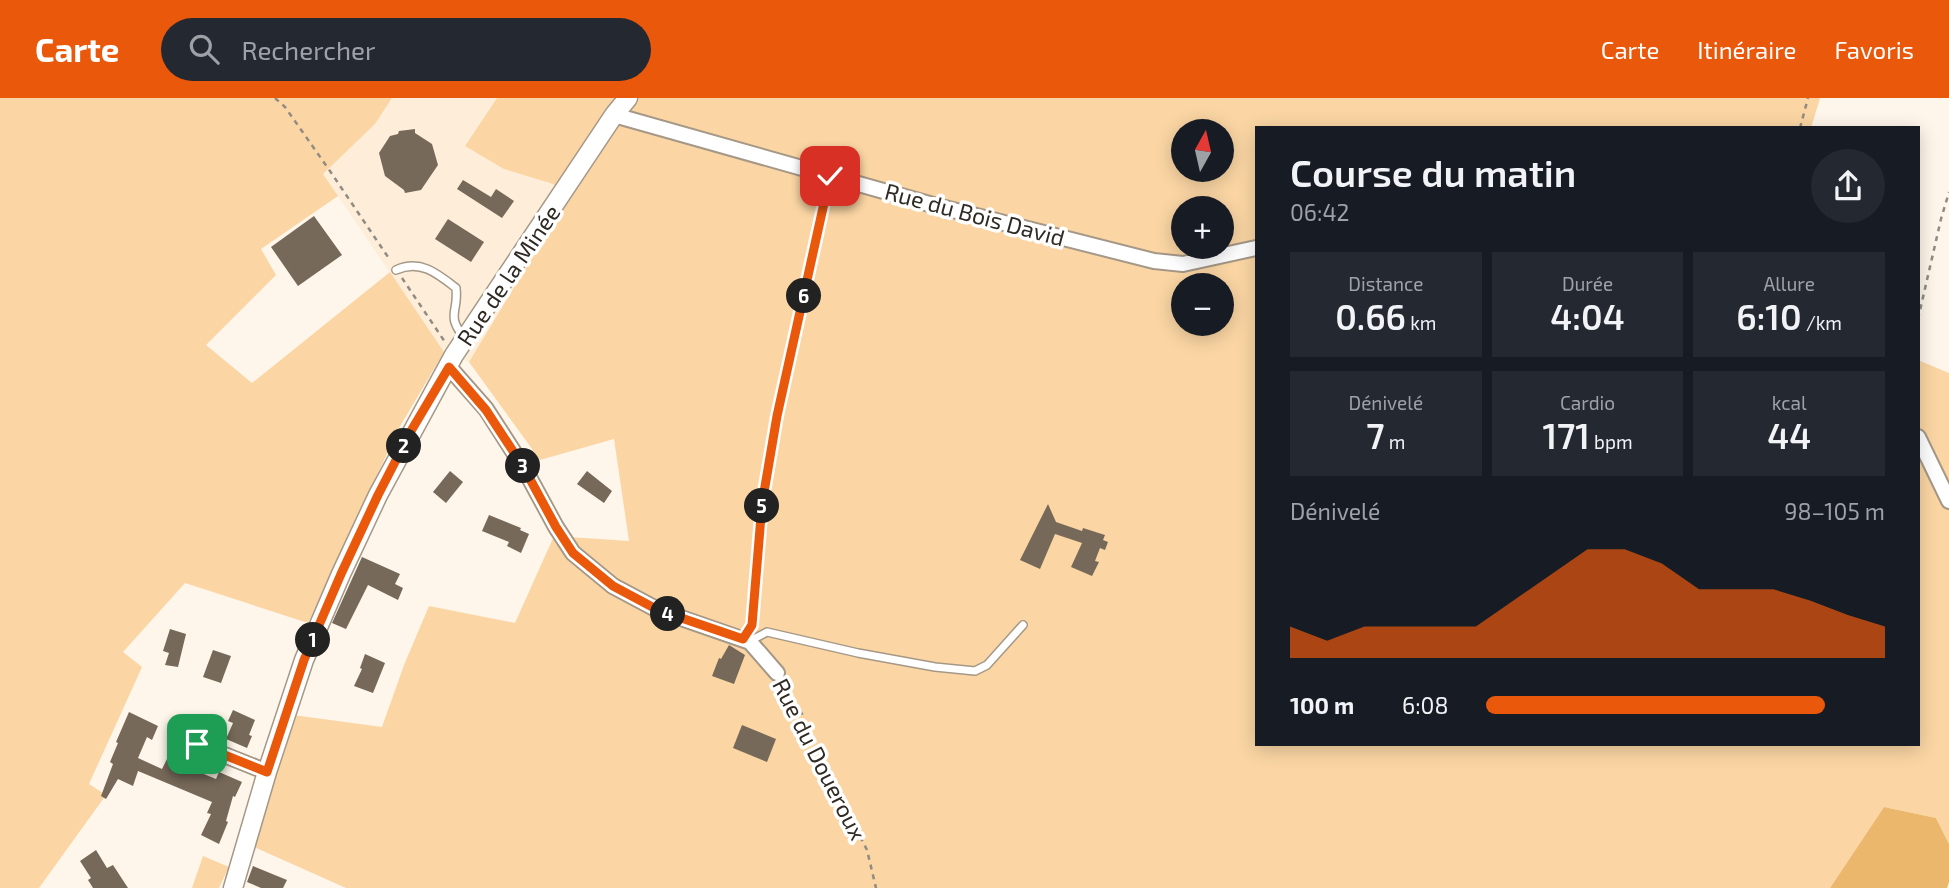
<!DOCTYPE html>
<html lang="fr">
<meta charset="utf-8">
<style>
body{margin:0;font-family:"Exo 2",sans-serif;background:#242831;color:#f1f3f6;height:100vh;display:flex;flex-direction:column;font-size:26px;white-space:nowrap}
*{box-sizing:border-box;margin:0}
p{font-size:23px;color:#9ea1a6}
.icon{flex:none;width:38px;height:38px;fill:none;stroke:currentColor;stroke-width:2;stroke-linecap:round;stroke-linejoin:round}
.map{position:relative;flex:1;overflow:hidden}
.panel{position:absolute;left:1255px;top:28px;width:665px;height:620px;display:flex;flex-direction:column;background:#171b24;border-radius:0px;box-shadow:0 4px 18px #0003}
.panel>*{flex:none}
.needle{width:46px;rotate:8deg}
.fabs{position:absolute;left:1171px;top:21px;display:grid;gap:14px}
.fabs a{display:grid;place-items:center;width:63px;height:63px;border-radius:50%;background:#171b24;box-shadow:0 4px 18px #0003;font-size:35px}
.pin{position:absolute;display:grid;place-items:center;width:60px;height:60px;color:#fff;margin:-30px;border-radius:14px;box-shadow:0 4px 10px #0006}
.km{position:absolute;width:35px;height:35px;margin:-18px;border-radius:50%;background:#222;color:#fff;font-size:19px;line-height:35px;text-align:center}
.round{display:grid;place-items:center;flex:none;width:74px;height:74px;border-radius:37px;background:#242831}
.overview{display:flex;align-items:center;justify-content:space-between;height:119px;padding:0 35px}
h1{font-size:38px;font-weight:600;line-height:52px}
.stats{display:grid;grid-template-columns:repeat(3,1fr);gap:10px;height:119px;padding:7px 35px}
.stats div{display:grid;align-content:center;border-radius:0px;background:#242831;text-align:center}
.stats b{font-size:35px;font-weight:600}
.stats small{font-size:19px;font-weight:400}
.stats p{font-size:19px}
.chart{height:196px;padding:14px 35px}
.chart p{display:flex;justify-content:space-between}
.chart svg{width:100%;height:126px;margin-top:7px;fill:#ea580c;opacity:.7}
ul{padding:0 35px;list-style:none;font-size:23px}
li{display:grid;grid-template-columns:112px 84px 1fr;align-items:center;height:52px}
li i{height:18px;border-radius:9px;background:#ea580c}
header{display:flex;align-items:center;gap:42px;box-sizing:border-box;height:98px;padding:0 35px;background:#ea580c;color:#fff}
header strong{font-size:33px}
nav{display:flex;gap:38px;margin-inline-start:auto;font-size:24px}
.search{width:490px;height:63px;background:#242831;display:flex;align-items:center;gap:18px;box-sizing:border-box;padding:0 24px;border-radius:38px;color:#9ea1a6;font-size:26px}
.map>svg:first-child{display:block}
.built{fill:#fdedd9}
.green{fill:#fbd6a4;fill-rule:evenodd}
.water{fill:#ebb76c}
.building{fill:#766959}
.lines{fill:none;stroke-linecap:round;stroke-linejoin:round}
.service-casing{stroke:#a59887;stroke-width:10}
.minor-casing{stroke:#a59887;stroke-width:18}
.tertiary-casing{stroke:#a59887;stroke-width:21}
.path{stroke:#918b82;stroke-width:2.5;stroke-dasharray:5 5;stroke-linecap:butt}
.service{stroke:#fff;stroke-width:7}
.minor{stroke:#fff;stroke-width:14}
.tertiary{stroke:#fff;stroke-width:18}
.route-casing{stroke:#fff;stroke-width:14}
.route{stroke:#ea580c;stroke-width:9}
.labels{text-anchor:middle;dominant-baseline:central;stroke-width:7;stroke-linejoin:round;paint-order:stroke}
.street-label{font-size:23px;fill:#2f2a23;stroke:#fff}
</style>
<header>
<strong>Carte</strong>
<div class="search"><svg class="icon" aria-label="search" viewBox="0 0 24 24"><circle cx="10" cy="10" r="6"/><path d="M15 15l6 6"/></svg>Rechercher</div>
<nav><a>Carte</a><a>Itinéraire</a><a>Favoris</a></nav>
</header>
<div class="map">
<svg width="1949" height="790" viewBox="0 0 1949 790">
<rect width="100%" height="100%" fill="#fef6ea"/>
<polygon class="built" points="392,0 497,0 465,48 571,95 469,264 444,254 323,76 375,26"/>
<g class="green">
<polygon points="0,0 392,0 375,26 323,76 338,98 261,151 276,177 206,247 252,285 390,174 444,254 399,330 308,525 185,485 123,554 142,569 89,686 106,697 39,790 0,790"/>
<path d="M 497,0 L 1820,0 L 1811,30 L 1256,30 L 1256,646 L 1918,646 L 1918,262 L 1949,275 L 1949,746 L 1936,720 L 1884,709 L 1830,790 L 346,790 L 254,749 L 293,617 L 382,629 L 404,567 L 429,508 L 515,525 L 554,438 L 629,443 L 614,341 L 540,362 L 469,264 L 571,95 L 550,85 L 504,71 L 465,48 ZM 1183,33 L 1222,33 L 1222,72 L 1183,72 ZM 1183,110 L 1222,110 L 1222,149 L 1183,149 ZM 1183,187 L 1222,187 L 1222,226 L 1183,226 Z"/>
<polygon points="203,758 229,769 219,790 192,790"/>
</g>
<polygon class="water" points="1884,709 1936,720 1949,746 1949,784 1947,790 1830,790"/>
<g class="building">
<polygon points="415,31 415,35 432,46 438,67 421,92 405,95 404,92 385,78 379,55 390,38 398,36 399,33"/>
<polygon points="463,82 491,99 496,91 514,103 502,120 457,91"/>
<polygon points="314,118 342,157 298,188 271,149"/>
<polygon points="448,121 484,144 471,164 435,141"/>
<polygon points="450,373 463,384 446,405 433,394"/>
<polygon points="587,373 612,393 604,405 577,386"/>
<polygon points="1048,406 1056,424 1082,433 1083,430 1105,437 1103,442 1108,444 1105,452 1100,450 1095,463 1099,464 1092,478 1071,469 1082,445 1055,436 1040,471 1020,462"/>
<polygon points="489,417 521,430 520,432 529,436 521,455 507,448 509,444 482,433"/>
<polygon points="362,459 400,476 395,486 403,490 398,502 368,487 346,531 332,525"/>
<polygon points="170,531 186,536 178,569 165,567 169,555 163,553"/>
<polygon points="729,547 745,557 734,586 712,578 719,560 721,561"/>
<polygon points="213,552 231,558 221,585 203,579"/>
<polygon points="365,556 385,565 373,595 354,588 362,571 360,570"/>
<polygon points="233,612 255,622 249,637 252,638 247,650 226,641 233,625 228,623"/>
<polygon points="129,614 158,628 152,642 147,639 138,660 162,671 167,661 216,681 219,674 242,684 235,699 233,698 226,723 228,724 219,746 201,737 211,716 207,715 212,704 138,673 133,688 118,681 106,701 101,698 113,666 110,664 118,645 116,644"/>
<polygon points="742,627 776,641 767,664 733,650"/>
<polygon points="96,752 107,770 113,767 128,790 93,790 88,782 91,780 80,763"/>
<polygon points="253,768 287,782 283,790 261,790 247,784"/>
</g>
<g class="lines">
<defs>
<g id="service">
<path d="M 396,172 C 420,161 437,175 456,190 C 459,215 445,216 465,241"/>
<polyline points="750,543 767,534 858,555 935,569 975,573 987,567 1023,527"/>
</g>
<g id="minor">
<polyline points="614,17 933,107 1154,163 1183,166 1256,150"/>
<polyline points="449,269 486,311 524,370 556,429 573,455 613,488 658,512 750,544 777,575"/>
<polyline points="1918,339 1949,403"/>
<polyline points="183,645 197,646 267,674"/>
</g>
<polyline id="tertiary" points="233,790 267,674 304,562 341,476 378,397 454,257 614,17 628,0"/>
</defs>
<use href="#service" class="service-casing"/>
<use href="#minor" class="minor-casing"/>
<use href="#tertiary" class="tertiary-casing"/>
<g class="path">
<polyline points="275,0 285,9 330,73 390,162"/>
<polyline points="1800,30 1808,0"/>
<polyline points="402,180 445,244"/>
<polyline points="1918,221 1941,121 1949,94"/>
<polyline points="750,529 762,406 777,318 827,92"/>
<polyline points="784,587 802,616 819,657 867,752 876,790"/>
</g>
<use href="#service" class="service"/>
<use href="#minor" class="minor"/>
<use href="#tertiary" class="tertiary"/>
</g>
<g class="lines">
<defs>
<polyline id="route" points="197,646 267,674 304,562 341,476 378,397 411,333 449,269 486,312 524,370 556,429 573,455 613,488 658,512 743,541 752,527 762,406 777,318 830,78"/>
</defs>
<use href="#route" class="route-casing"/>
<use href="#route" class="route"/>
</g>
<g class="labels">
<g class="street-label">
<text transform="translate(975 116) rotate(15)">Rue du Bois David</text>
<text transform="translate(508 177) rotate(-56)">Rue de la Minée</text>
<text transform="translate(820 661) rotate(63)">Rue du Doueroux</text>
</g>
</g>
</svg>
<div class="fabs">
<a><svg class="needle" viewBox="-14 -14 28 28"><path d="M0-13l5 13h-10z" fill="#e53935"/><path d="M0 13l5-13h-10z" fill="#9ea1a6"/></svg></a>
<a>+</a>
<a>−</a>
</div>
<div class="pin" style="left:197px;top:646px;background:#1e9e55"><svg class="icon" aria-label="arrive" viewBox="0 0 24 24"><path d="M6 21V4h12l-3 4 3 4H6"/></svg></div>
<div class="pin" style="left:830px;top:78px;background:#d93025"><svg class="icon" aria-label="check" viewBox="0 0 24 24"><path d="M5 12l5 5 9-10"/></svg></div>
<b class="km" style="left:313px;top:542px">1</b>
<b class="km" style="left:404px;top:348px">2</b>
<b class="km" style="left:523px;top:368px">3</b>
<b class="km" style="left:668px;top:516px">4</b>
<b class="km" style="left:762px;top:408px">5</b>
<b class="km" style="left:804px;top:198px">6</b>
<section class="panel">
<div class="overview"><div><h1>Course du matin</h1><p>06:42</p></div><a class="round"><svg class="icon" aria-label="share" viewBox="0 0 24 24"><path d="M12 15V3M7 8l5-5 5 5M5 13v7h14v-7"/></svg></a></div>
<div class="stats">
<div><p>Distance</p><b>0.66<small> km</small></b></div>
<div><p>Durée</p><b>4:04</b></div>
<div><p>Allure</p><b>6:10<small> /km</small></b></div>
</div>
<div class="stats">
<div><p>Dénivelé</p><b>7<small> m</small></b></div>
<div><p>Cardio</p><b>171<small> bpm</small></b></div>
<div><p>kcal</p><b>44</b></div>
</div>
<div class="chart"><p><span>Dénivelé</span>98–105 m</p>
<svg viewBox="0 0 160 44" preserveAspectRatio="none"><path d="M0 44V33L10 38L20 33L30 33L40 33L50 33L60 24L70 15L80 6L90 6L100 11L110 20L120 20L130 20L140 24L150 29L160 33V44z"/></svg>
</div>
<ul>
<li><b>100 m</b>6:08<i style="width:85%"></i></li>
</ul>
</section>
</div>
